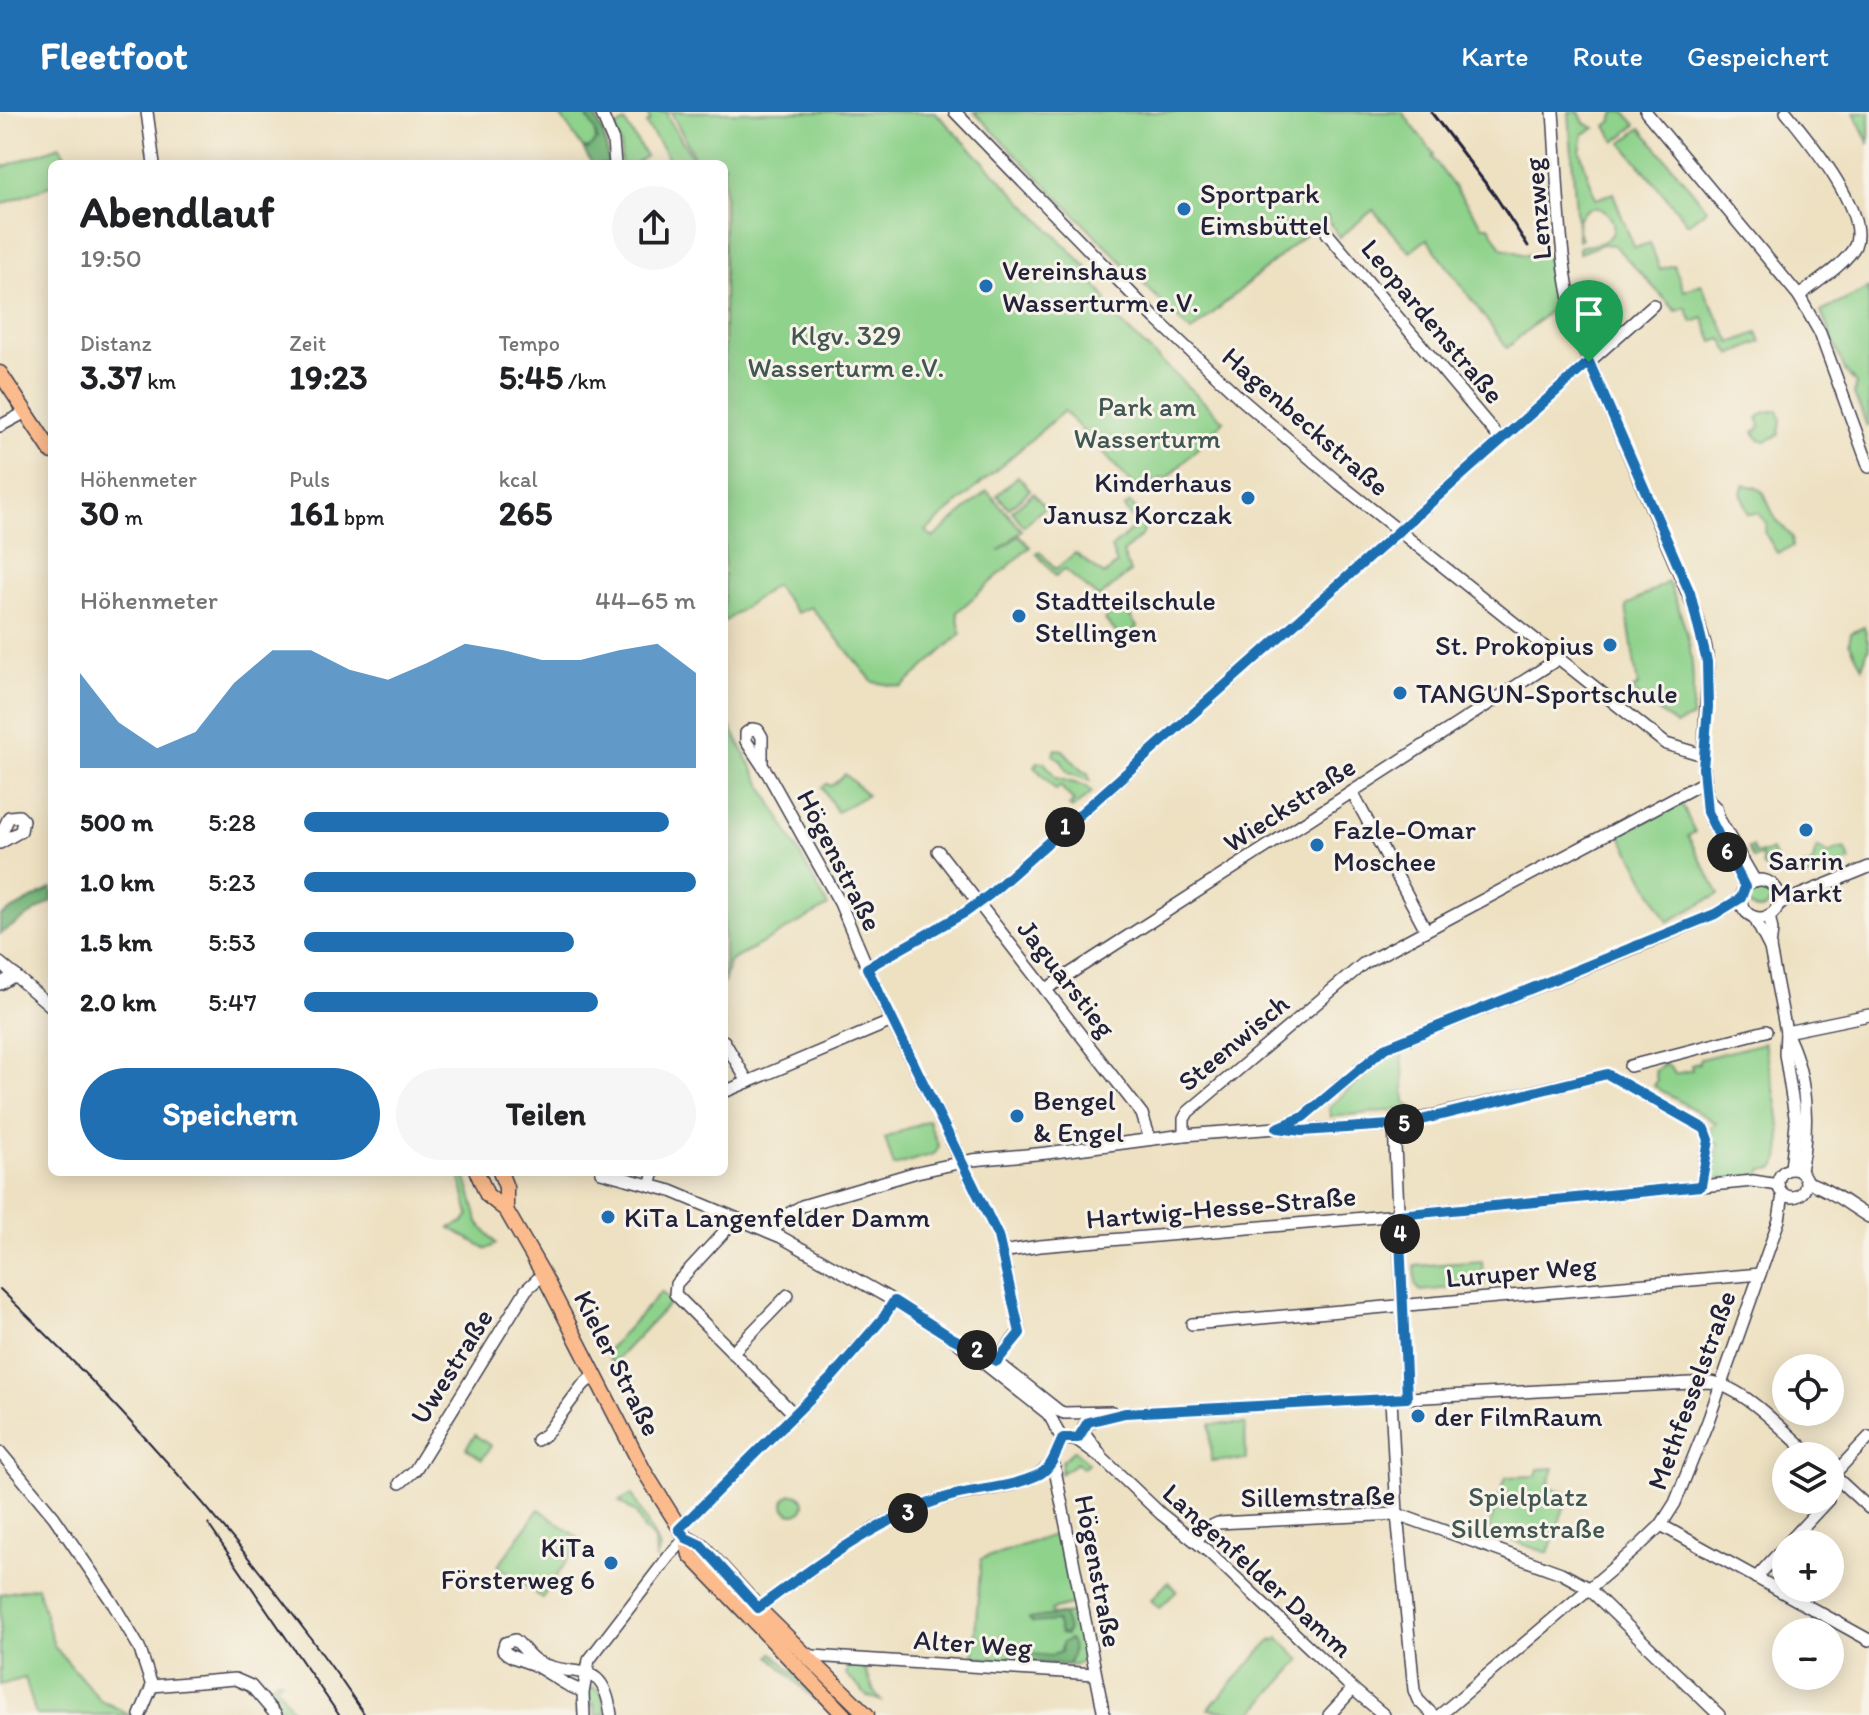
<!DOCTYPE html>
<html lang="de">
<head>
<meta charset="utf-8">
<style>
  body { margin:0; font-family:Itim,sans-serif; background:#f6f6f6; color:#202124; height:100vh; display:flex; flex-direction:column; font-size:30px; white-space:nowrap }
  * { box-sizing:border-box; margin:0 }
  p { font-size:26px; color:#757577 }
  .icon { flex:none; width:44px; height:44px; fill:none; stroke:currentColor; stroke-width:2; stroke-linecap:round; stroke-linejoin:round }
  .map { position:relative; flex:1; overflow:hidden }
  .details { position:absolute; left:48px; top:48px; width:680px; height:1016px; display:flex; flex-direction:column; background:#fff; border-radius:12px; box-shadow:0 4px 20px #0003 }
  .details>* { flex:none }
  .controls { position:absolute; left:1772px; top:1242px; display:grid; gap:16px }
  .controls a { display:grid; place-items:center; width:72px; height:72px; border-radius:50%; background:#fff; box-shadow:0 4px 20px #0003; font-size:40px }
  .pin { position:absolute; display:grid; place-items:center; width:68px; height:68px; color:#fff; margin:-82px -34px; border-radius:50% 50% 50% 0; rotate:-45deg; box-shadow:0 0 8px #0007 }
  .pin .icon { rotate:45deg }
  .km { position:absolute; width:40px; height:40px; margin:-20px; border-radius:50%; background:#222; color:#fff; font-size:22px; line-height:40px; text-align:center }
  .round { display:grid; place-items:center; flex:none; width:84px; height:84px; border-radius:42px; background:#f6f6f6 }
  .headline { display:flex; align-items:center; justify-content:space-between; height:136px; padding:0 32px }
  h1 { font-size:44px; font-weight:700; line-height:60px }
  .figures { display:grid; grid-template-columns:repeat(3,1fr); gap:12px; height:136px; padding:8px 32px }
  .figures div { display:grid; align-content:center }
  .figures b { font-size:34px; font-weight:700 }
  .figures small { font-size:22px; font-weight:400 }
  .figures p { font-size:22px }
  .chart { height:224px; padding:16px 32px }
  .chart p { display:flex; justify-content:space-between }
  .chart svg { width:100%; height:144px; margin-top:8px; fill:#1f6fb2; opacity:.7 }
  .button { display:flex; gap:16px; margin-top:auto; padding:16px 32px }
  .button a { flex:1; height:92px; border-radius:48px; background:#1f6fb2; color:#fff; font-size:32px; font-weight:700; line-height:92px; text-align:center }
  .button a+a { background:#f6f6f6; color:#202124 }
  ul { padding:0 32px; list-style:none; font-size:26px }
  li { display:grid; grid-template-columns:128px 96px 1fr; align-items:center; height:60px }
  li i { height:20px; border-radius:10px; background:#1f6fb2 }
  header { display:flex; align-items:center; gap:48px; box-sizing:border-box; height:112px; padding:0 40px; background:#1f6fb2; color:#fff }
  header strong { font-size:38px }
  nav { display:flex; gap:44px; margin-inline-start:auto; font-size:28px }
  .map>svg:first-child { display:block }
  .green { fill:#8ed28b; stroke:#587a63; stroke-width:2 }
  .forest { fill:#72b477; stroke:#4a6b59; stroke-width:2 }
  .lines { fill:none; stroke-linecap:round; stroke-linejoin:round }
  .minor-casing { stroke:#413f4f; stroke-width:14 }
  .major-casing { stroke:#413f4f; stroke-width:17 }
  .minor { stroke:#fff; stroke-width:11 }
  .major { stroke:#fbbb8c; stroke-width:14 }
  .tram { stroke:#22223b; stroke-width:2 }
  .rail { stroke:#22223b; stroke-width:3 }
  .route-casing { stroke:#fff; stroke-width:16 }
  .route { stroke:#1f6fb2; stroke-width:10 }
  .poi-dot { fill:#1f6fb2; stroke:#f7f3e8; stroke-width:3 }
  .labels { text-anchor:middle; dominant-baseline:central; stroke-width:6; stroke-linejoin:round; paint-order:stroke }
  .poi-label { font-size:28px; fill:#22223b; stroke:#f7f3e8; text-anchor:start }
  .street-label { font-size:28px; fill:#22223b; stroke:#f7f3e8 }
  .park-label { font-size:28px; fill:#425753; stroke:#f7f3e8 }
</style>
</head>
<body>
<header>
<strong>Fleetfoot</strong>
<nav><a>Karte</a><a>Route</a><a>Gespeichert</a></nav>
</header>
<div class="map">
<svg width="1869" height="1603" viewBox="0 0 1869 1603">
  <rect width="100%" height="100%" fill="#f7f3e8"/>
  <filter id="ink" filterUnits="userSpaceOnUse"><feTurbulence type="fractalNoise" baseFrequency=".0125" numOctaves="2"/><feDisplacementMap in="SourceGraphic" scale="16" xChannelSelector="R" yChannelSelector="G"/><feConvolveMatrix kernelMatrix="1 2 1 2 8 2 1 2 1" color-interpolation-filters="sRGB"/></filter>
  <filter id="wash" filterUnits="userSpaceOnUse"><feTurbulence type="fractalNoise" baseFrequency=".006" numOctaves="4" result="noise"/><feDisplacementMap in="SourceGraphic" scale="32" xChannelSelector="R" yChannelSelector="G"/><feGaussianBlur stdDeviation="1.8" result="paint"/><feColorMatrix in="noise" values="0 0 0 0 0 0 0 0 0 0 0 0 0 0 0 0 0 1.4 0 .05"/><feComposite in="paint" operator="in"/></filter>
  <g filter="url(#wash)">
    <rect width="100%" height="100%" fill="#eee1c2"/>
    <g class="green">
      <polygon points="558,0 584,0 595,18 596,32 588,37 583,36"/>
      <polygon points="647,0 668,0 667,4 696,52 666,52 664,48 668,45 646,12 650,9"/>
      <polygon points="671,0 935,0 1098,167 1095,172 1107,188 1105,196 1224,309 1169,365 1134,374 1064,299 926,419 933,426 987,379 1022,418 999,439 1019,423 1030,435 957,500 961,522 902,575 873,570 811,495 797,501 775,473 724,510 724,52 698,52"/>
      <polygon points="974,0 1402,0 1434,42 1432,45 1483,114 1489,114 1502,136 1525,143 1548,141 1556,193 1507,236 1427,127 1410,140 1373,98 1339,126 1327,104 1191,220"/>
      <path d="M 1569,0 L 1579,0 L 1584,11 L 1595,16 L 1583,22 L 1580,39 L 1596,87 L 1613,81 L 1634,136 L 1650,131 L 1660,157 L 1674,153 L 1684,179 L 1701,172 L 1731,231 L 1757,221 L 1761,230 L 1731,243 L 1722,227 L 1713,230 L 1703,206 L 1692,210 L 1686,196 L 1676,199 L 1614,133 L 1603,132 L 1579,141 L 1579,135 C 1587,133 1597,133 1604,129 C 1629,117 1599,80 1581,103 C 1575,110 1577,119 1582,127 L 1578,129 Z"/>
      <polygon points="1615,0 1625,0 1636,13 1615,30 1606,14 1612,9"/>
      <polygon points="1854,0 1869,0 1869,32"/>
      <polygon points="625,10 646,44 634,52 621,52 621,34 615,16"/>
      <polygon points="1641,16 1707,97 1688,112 1622,31"/>
      <polygon points="60,34 70,52 52,52 52,73 0,93 0,56"/>
      <polygon points="1869,176 1869,313 1867,314 1854,282 1856,271 1845,259 1821,200"/>
      <polygon points="1778,298 1781,308 1779,323 1766,329 1758,327 1754,320 1760,315 1758,306 1763,301"/>
      <polygon points="1018,364 1030,378 1009,396 997,383"/>
      <polygon points="1744,373 1755,375 1763,380 1775,406 1792,425 1793,435 1777,441 1765,421 1767,412 1758,401 1748,402 1741,380"/>
      <polygon points="1033,381 1045,395 1024,414 1012,399"/>
      <polygon points="1130,391 1145,407 1143,422 1123,441 1130,460 1099,486 1064,457 1056,464 1036,441 1039,439 1056,457 1075,441 1104,463 1117,452 1111,436 1135,415 1135,409 1124,396"/>
      <path d="M 1668,470 C 1690,521 1696,549 1692,605 L 1676,613 L 1632,578 L 1638,574 L 1626,494 Z"/>
      <polygon points="1119,499 1130,504 1137,515 1123,528 1105,508 1111,501"/>
      <polygon points="1864,515 1869,534 1862,555 1849,530 1851,521"/>
      <polygon points="724,604 828,794 729,850 724,872"/>
      <polygon points="1056,637 1063,638 1082,659 1088,661 1090,669 1068,661 1061,648 1053,643"/>
      <polygon points="1037,650 1044,650 1056,666 1086,674 1092,680 1072,697 1069,694 1074,689 1060,674 1056,678 1035,655"/>
      <polygon points="845,662 867,683 837,700 822,675 827,672 831,674"/>
      <polygon points="1681,691 1695,720 1688,724 1719,782 1668,810 1620,722"/>
      <polygon points="1753,735 1754,741 1765,741 1771,738 1785,765 1763,755 1761,743 1753,747 1748,736"/>
      <polygon points="1818,736 1829,742 1838,737 1846,738 1850,749 1808,765 1800,764 1798,759 1800,754 1812,752 1816,738"/>
      <circle cx="1759" cy="787" r="11"/>
      <path d="M 1764,931 C 1769,958 1792,1036 1774,1056 L 1762,1058 L 1760,1064 L 1717,1067 L 1712,1064 L 1718,1033 L 1712,1028 L 1710,1016 L 1716,1011 L 1654,974 L 1657,969 L 1655,959 L 1665,952 L 1672,956 L 1675,962 L 1692,958 L 1691,953 L 1699,951 L 1700,947 Z"/>
      <polygon points="1402,939 1405,990 1413,996 1331,1005 1329,995 1382,948"/>
      <polygon points="928,1008 939,1035 934,1042 894,1054 885,1026"/>
      <path d="M 459,1060 L 464,1060 C 467,1069 477,1102 478,1110 L 496,1132 L 487,1137 L 450,1116 L 464,1110 L 469,1104 Z"/>
      <polygon points="1482,1149 1484,1173 1421,1179 1416,1174 1415,1154"/>
      <polygon points="661,1180 671,1190 612,1252 606,1240"/>
      <polygon points="1210,1312 1245,1312 1246,1348 1211,1349"/>
      <polygon points="475,1323 491,1334 482,1347 466,1336"/>
      <polygon points="1074,1338 1088,1351 1083,1356 1077,1351 1061,1361 1062,1349"/>
      <polygon points="1554,1356 1548,1374 1569,1382 1548,1441 1487,1420 1506,1365 1536,1364 1538,1357"/>
      <polygon points="632,1382 660,1436 656,1448 655,1428 644,1418 636,1401 619,1389"/>
      <circle cx="794" cy="1392" r="10"/>
      <polygon points="539,1397 581,1428 542,1486 498,1454"/>
      <polygon points="1059,1421 1074,1492 1051,1498 1052,1503 1072,1501 1077,1506 1085,1548 1073,1553 973,1545 981,1447"/>
      <polygon points="1168,1470 1177,1479 1159,1496 1151,1488"/>
      <polygon points="37,1475 54,1534 100,1588 131,1603 36,1603 25,1566 0,1573 0,1482"/>
      <polygon points="1278,1525 1301,1548 1251,1603 1208,1597 1272,1527 1274,1529"/>
      <polygon points="773,1541 821,1588 818,1591 770,1544"/>
      <polygon points="849,1553 864,1555 875,1581 881,1589 867,1584 846,1562"/>
      <polygon points="278,1567 282,1569 276,1573 295,1603 285,1603 264,1578"/>
      <polygon points="593,1575 601,1580 606,1603 596,1603 594,1591 588,1597 589,1578"/>
    </g>
    <g class="forest">
      <path d="M 584,0 L 593,0 C 602,17 608,32 608,52 L 592,52 L 583,36 L 588,37 L 597,28 L 595,18 Z"/>
      <polygon points="52,776 52,789 0,822 0,804"/>
      <polygon points="1063,1502 1068,1517 1066,1523 1060,1522 1056,1509 1032,1511 1028,1507"/>
      <path d="M 1069,1527 C 1075,1533 1073,1547 1067,1553 L 1010,1548 L 1011,1542 L 1017,1540 L 1050,1544 L 1061,1540 L 1062,1531 Z"/>
    </g>
  </g>
  <g filter="url(#ink)">
    <g class="lines">
      <g class="minor-casing">
        <g id="minor">
          <polyline points="147,0 154,52"/>
          <polyline points="601,0 613,29 615,52"/>
          <polyline points="955,0 1155,206 1240,286 1340,372 1666,632 1703,643"/>
          <path d="M 1553,0 C 1559,78 1557,163 1584,238 L 1694,496 L 1706,536 L 1708,557 L 1703,656 L 1707,700 L 1745,775"/>
          <polyline points="1646,0 1799,184 1820,221 1869,355"/>
          <path d="M 1786,0 C 1807,26 1869,99 1855,134 C 1846,152 1815,171 1799,184"/>
          <polyline points="1327,121 1501,328"/>
          <polyline points="0,314 26,300"/>
          <polyline points="762,653 762,625 758,618 752,617 746,621 746,629 768,662 840,791 876,876 998,1124 1020,1219 991,1256"/>
          <polyline points="1352,680 1426,818"/>
          <polyline points="1706,686 1716,696 1719,707 1755,769"/>
          <polyline points="0,725 9,705 19,704 23,708 21,719 0,731"/>
          <polyline points="938,739 1142,1002 1150,1027"/>
          <circle cx="1760" cy="787" r="19"/>
          <polyline points="1778,792 1869,755"/>
          <polyline points="1769,803 1772,818 1770,836"/>
          <polyline points="1754,805 1770,836 1786,920 1785,942 1796,1011 1791,1056"/>
          <polyline points="0,851 52,895"/>
          <polyline points="867,856 966,800 989,783 1653,193"/>
          <polyline points="0,872 15,863"/>
          <polyline points="1046,877 1558,547"/>
          <polyline points="1786,920 1869,903"/>
          <path d="M 1786,921 C 1807,961 1810,1014 1800,1058"/>
          <polyline points="724,929 748,970"/>
          <polyline points="1630,954 1766,919"/>
          <polyline points="724,980 892,909"/>
          <polyline points="1394,1013 1407,1286"/>
          <polyline points="1278,1016 1303,1005 1385,936 1654,828 1715,802 1741,786"/>
          <polyline points="1184,1023 1184,1007 1188,1000 1363,852 1704,670"/>
          <circle cx="1792" cy="1071" r="14"/>
          <path d="M 601,1060 L 671,1079 L 781,1125 L 894,1189 L 952,1226 L 1047,1301 C 1058,1312 1055,1331 1076,1327 L 1102,1346 L 1161,1402 L 1210,1441 L 1353,1577 L 1384,1603"/>
          <path d="M 1807,1070 C 1829,1077 1849,1093 1869,1105"/>
          <polyline points="650,1073 654,1060"/>
          <polyline points="736,1107 676,1172 675,1182 795,1303"/>
          <polyline points="772,1121 786,1103 802,1094 917,1060 972,1048 1047,1041 1184,1023 1277,1016 1302,1019 1394,1013 1607,962 1705,1017 1709,1028 1701,1074"/>
          <polyline points="1002,1140 1040,1134 1399,1103 1753,1069 1778,1073"/>
          <polyline points="1192,1212 1760,1162"/>
          <polyline points="732,1241 788,1183"/>
          <polyline points="992,1246 1059,1299 1064,1301 1112,1300"/>
          <polyline points="1391,1287 1397,1402 1414,1578 1418,1588 1433,1603"/>
          <path d="M 1084,1314 L 1096,1308 L 1125,1301 L 1710,1270 C 1746,1276 1784,1320 1812,1344"/>
          <polyline points="1083,1319 1100,1342"/>
          <polyline points="1063,1326 1053,1348 1104,1603"/>
          <polyline points="537,1328 546,1322 583,1273 594,1263"/>
          <polyline points="0,1340 54,1405 112,1490 139,1535 152,1574 140,1603"/>
          <polyline points="1830,1360 1869,1396"/>
          <polyline points="1833,1363 1869,1325"/>
          <polyline points="400,1371 415,1358 526,1178 543,1162"/>
          <polyline points="1661,1413 1869,1528"/>
          <polyline points="679,1417 833,1264 884,1205 894,1189"/>
          <polyline points="1196,1429 1207,1416 1218,1411 1397,1402 1561,1461 1587,1475 1719,1603"/>
          <polyline points="1787,1432 1828,1388"/>
          <polyline points="1756,1466 1786,1433"/>
          <path d="M 758,1496 C 815,1454 876,1407 945,1386 C 974,1377 1037,1377 1053,1348"/>
          <polyline points="804,1541 813,1544 1095,1562"/>
          <polyline points="152,1574 235,1567 251,1574 276,1603"/>
          <path d="M 583,1579 C 563,1574 550,1560 532,1552 C 521,1547 511,1547 503,1538 L 505,1531 L 515,1528 C 523,1534 528,1545 538,1550 C 575,1569 603,1543 611,1603"/>
          <polyline points="584,1603 583,1581 589,1548 669,1444 686,1426"/>
          <polyline points="1329,1603 1353,1577"/>
          <polyline points="1440,1603 1638,1435 1661,1413 1675,1391 1708,1309 1779,1108 1783,1082"/>
        </g>
      </g>
      <g class="major-casing">
        <g id="major">
          <polyline points="0,261 52,340"/>
          <polyline points="477,1060 487,1083 506,1098 543,1162 644,1359 686,1426 690,1443 844,1603"/>
          <polyline points="500,1060 506,1075 506,1098"/>
          <polyline points="686,1426 701,1433 758,1496 867,1603"/>
        </g>
      </g>
      <use href="#minor" class="minor"/>
      <use href="#major" class="major"/>
      <g class="tram">
        <path d="M 0,1177 C 135,1307 260,1447 365,1603"/>
        <polyline points="208,1412 339,1603"/>
      </g>
      <polyline class="rail" points="1431,0 1496,85 1528,134"/>
    </g>
  </g>
  <g class="lines" filter="url(#ink)">
    <g class="route-casing">
      <path id="route" d="M 1589,250 L 1690,481 L 1707,550 L 1708,595 L 1703,656 L 1707,700 L 1745,775 L 1741,786 L 1715,802 L 1385,936 L 1303,1005 L 1277,1016 L 1302,1019 L 1405,1012 L 1607,962 L 1705,1017 L 1709,1028 L 1701,1074 L 1399,1103 L 1407,1286 L 1125,1301 L 1088,1310 L 1078,1326 L 1063,1326 C 1056,1339 1053,1355 1040,1362 C 1010,1377 975,1376 944,1386 C 876,1408 815,1454 758,1496 L 701,1433 L 686,1426 L 679,1417 L 833,1264 L 884,1205 L 894,1189 L 952,1226 L 997,1249 L 1020,1221 L 998,1124 L 867,856 L 966,800 L 989,783 Z"/>
    </g>
    <use href="#route" class="route"/>
  </g>
  <g class="poi-dot">
    <circle cx="1184" cy="97" r="8"/>
    <circle cx="986" cy="174" r="8"/>
    <circle cx="1248" cy="386" r="8"/>
    <circle cx="1019" cy="504" r="8"/>
    <circle cx="1610" cy="533" r="8"/>
    <circle cx="1400" cy="581" r="8"/>
    <circle cx="1806" cy="718" r="8"/>
    <circle cx="1317" cy="733" r="8"/>
    <circle cx="1017" cy="1004" r="8"/>
    <circle cx="608" cy="1105" r="8"/>
    <circle cx="1418" cy="1304" r="8"/>
    <circle cx="611" cy="1451" r="8"/>
  </g>
  <g class="labels">
    <g class="poi-label">
      <text x="1200" y="81">Sportpark<tspan x="1200" dy="32">Eimsbüttel</tspan></text>
      <text x="1002" y="158">Vereinshaus<tspan x="1002" dy="32">Wasserturm e.V.</tspan></text>
      <text x="1232" y="370" text-anchor="end">Kinderhaus<tspan x="1232" dy="32">Janusz Korczak</tspan></text>
      <text x="1035" y="488">Stadtteilschule<tspan x="1035" dy="32">Stellingen</tspan></text>
      <text x="1594" y="533" text-anchor="end">St. Prokopius</text>
      <text x="1416" y="581">TANGUN-Sportschule</text>
      <text x="1333" y="717">Fazle-Omar<tspan x="1333" dy="32">Moschee</tspan></text>
      <text x="1806" y="748" text-anchor="middle">Sarrin<tspan x="1806" dy="32">Markt</tspan></text>
      <text x="1033" y="988">Bengel<tspan x="1033" dy="32">&amp; Engel</tspan></text>
      <text x="624" y="1105">KiTa Langenfelder Damm</text>
      <text x="1434" y="1304">der FilmRaum</text>
      <text x="595" y="1435" text-anchor="end">KiTa<tspan x="595" dy="32">Försterweg 6</tspan></text>
    </g>
    <g class="street-label">
      <text transform="translate(1537 97) rotate(-95)">Lenzweg</text>
      <text transform="translate(1433 209) rotate(50)">Leopardenstraße</text>
      <text transform="translate(1306 309) rotate(41)">Hagenbeckstraße</text>
      <text transform="translate(1289 692) rotate(-33)">Wieckstraße</text>
      <text transform="translate(840 748) rotate(63)">Högenstraße</text>
      <text transform="translate(1067 866) rotate(52)">Jaguarstieg</text>
      <text transform="translate(1233 930) rotate(-40)">Steenwisch</text>
      <text transform="translate(1221 1095) rotate(-5)">Hartwig-Hesse-Straße</text>
      <text transform="translate(1521 1159) rotate(-5)">Luruper Weg</text>
      <text transform="translate(618 1251) rotate(63)">Kieler Straße</text>
      <text transform="translate(451 1254) rotate(-58)">Uwestraße</text>
      <text transform="translate(1691 1278) rotate(-70)">Methfesselstraße</text>
      <text transform="translate(1318 1384) rotate(-1)">Sillemstraße</text>
      <text transform="translate(1258 1458) rotate(42)">Langenfelder Damm</text>
      <text transform="translate(1099 1459) rotate(79)">Högenstraße</text>
      <text transform="translate(973 1531) rotate(4)">Alter Weg</text>
    </g>
    <g class="park-label">
      <text x="846" y="223">Klgv. 329<tspan x="846" dy="32">Wasserturm e.V.</tspan></text>
      <text x="1147" y="294">Park am<tspan x="1147" dy="32">Wasserturm</tspan></text>
      <text x="1528" y="1384">Spielplatz<tspan x="1528" dy="32">Sillemstraße</tspan></text>
    </g>
  </g>
</svg>
<div class="controls">
<a><svg class="icon" aria-label="locate" viewBox="0 0 24 24"><circle cx="12" cy="12" r="6"/><path d="M12 2v4M12 18v4M2 12h4M18 12h4"/></svg></a>
<a><svg class="icon" aria-label="layers" viewBox="0 0 24 24"><path d="M12 4l9 5-9 5-9-5zM3 14l9 5 9-5"/></svg></a>
<a>+</a>
<a>−</a>
</div>
<div class="pin" style="left:1589px;top:250px;background:#1e9e55"><svg class="icon" aria-label="arrive" viewBox="0 0 24 24"><path d="M6 21V4h12l-3 4 3 4H6"/></svg></div>
<b class="km" style="left:1065px;top:715px">1</b>
<b class="km" style="left:977px;top:1238px">2</b>
<b class="km" style="left:908px;top:1401px">3</b>
<b class="km" style="left:1400px;top:1122px">4</b>
<b class="km" style="left:1404px;top:1012px">5</b>
<b class="km" style="left:1727px;top:740px">6</b>
<section class="details">
<div class="headline"><div><h1>Abendlauf</h1><p>19:50</p></div><a class="round"><svg class="icon" aria-label="share" viewBox="0 0 24 24"><path d="M12 15V3M7 8l5-5 5 5M5 13v7h14v-7"/></svg></a></div>
<div class="figures">
<div><p>Distanz</p><b>3.37<small> km</small></b></div>
<div><p>Zeit</p><b>19:23</b></div>
<div><p>Tempo</p><b>5:45<small> /km</small></b></div>
</div>
<div class="figures">
<div><p>Höhenmeter</p><b>30<small> m</small></b></div>
<div><p>Puls</p><b>161<small> bpm</small></b></div>
<div><p>kcal</p><b>265</b></div>
</div>
<div class="chart"><p><span>Höhenmeter</span>44–65 m</p>
<svg viewBox="0 0 160 44" preserveAspectRatio="none"><path d="M0 44V15L10 30L20 38L30 33L40 18L50 8L60 8L70 14L80 17L90 12L100 6L110 8L120 11L130 11L140 8L150 6L160 15V44z"/></svg>
</div>
<ul>
<li><b>500 m</b>5:28<i style="width:93%"></i></li>
<li><b>1.0 km</b>5:23<i style="width:100%"></i></li>
<li><b>1.5 km</b>5:53<i style="width:69%"></i></li>
<li><b>2.0 km</b>5:47<i style="width:75%"></i></li>
</ul>
<div class="button"><a>Speichern</a><a>Teilen</a></div>
</section>
</div>
</body>
</html>
